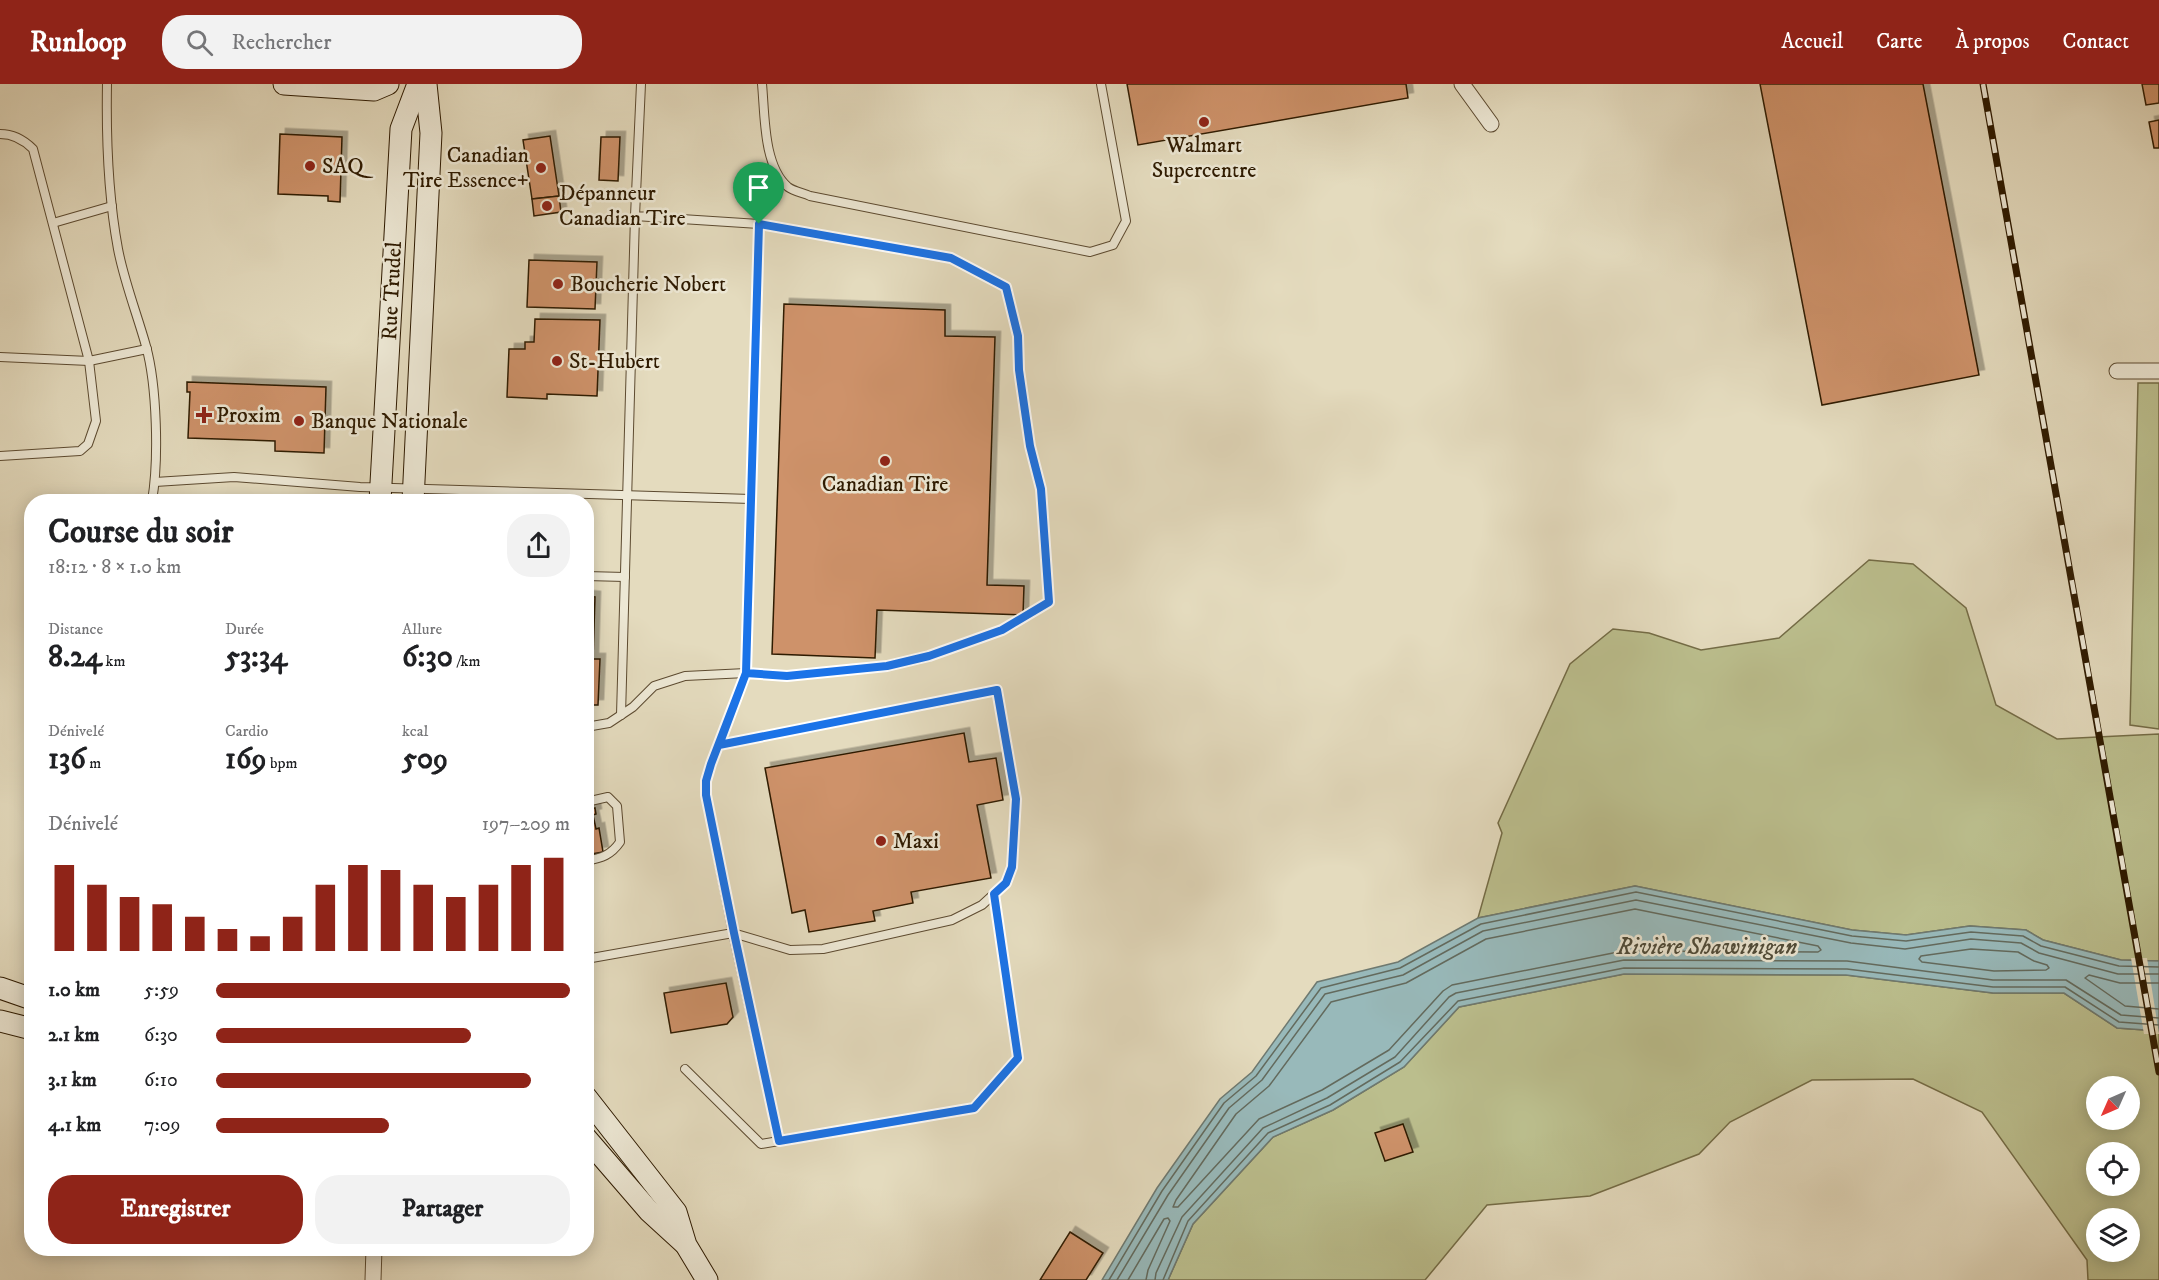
<!DOCTYPE html>
<html lang="fr">
<head>
<meta charset="utf-8">
<style>
  body { margin:0; font-family:"IM FELL DW Pica",serif; background:#f2f2f2; color:#202124; height:100vh; display:flex; flex-direction:column; font-size:22px; white-space:nowrap }
  * { box-sizing:border-box; margin:0 }
  p { font-size:20px; color:#757577 }
  .icon { flex:none; width:33px; height:33px; fill:none; stroke:currentColor; stroke-width:2; stroke-linecap:round; stroke-linejoin:round }
  .map { position:relative; flex:1; overflow:hidden }
  .sheet { position:absolute; left:24px; top:410px; width:570px; height:762px; display:flex; flex-direction:column; background:#fff; border-radius:24px; box-shadow:0 3px 15px #0003 }
  .sheet>* { flex:none }
  .needle { width:39px; rotate:225deg }
  .buttons { position:absolute; left:2086px; top:992px; display:grid; gap:12px }
  .buttons a { display:grid; place-items:center; width:54px; height:54px; border-radius:50%; background:#fff; box-shadow:0 3px 15px #0003; font-size:30px }
  .pin { position:absolute; display:grid; place-items:center; width:51px; height:51px; color:#fff; margin:-62px -26px; border-radius:50% 50% 50% 0; rotate:-45deg; box-shadow:0 0 6px #0007 }
  .pin .icon { rotate:45deg }
  .round { display:grid; place-items:center; flex:none; width:63px; height:63px; border-radius:24px; background:#f2f2f2 }
  .overview { display:flex; align-items:center; justify-content:space-between; height:102px; padding:0 24px }
  h1 { font-size:33px; font-weight:700; line-height:45px }
  .stats { display:grid; grid-template-columns:repeat(3,1fr); gap:9px; height:102px; padding:6px 24px }
  .stats div { display:grid; align-content:center }
  .stats b { font-size:30px; font-weight:700 }
  .stats small { font-size:16px; font-weight:400 }
  .stats p { font-size:16px }
  .chart { height:168px; padding:12px 24px }
  .chart p { display:flex; justify-content:space-between }
  .chart svg { width:100%; height:108px; margin-top:6px; stroke:#8f2418; stroke-width:6 }
  .button { display:flex; gap:12px; margin-top:auto; padding:12px 24px }
  .button a { flex:1; height:69px; border-radius:24px; background:#8f2418; color:#fff; font-size:24px; font-weight:700; line-height:69px; text-align:center }
  .button a+a { background:#f2f2f2; color:#202124 }
  ul { padding:0 24px; list-style:none; font-size:20px }
  li { display:grid; grid-template-columns:96px 72px 1fr; align-items:center; height:45px }
  li i { height:15px; border-radius:8px; background:#8f2418 }
  header { display:flex; align-items:center; gap:36px; box-sizing:border-box; height:84px; padding:0 30px; background:#8f2418; color:#fff }
  header strong { font-size:28px }
  nav { display:flex; gap:33px; margin-inline-start:auto; font-size:21px }
  .search { width:420px; height:54px; background:#f2f2f2; display:flex; align-items:center; gap:15px; box-sizing:border-box; padding:0 21px; border-radius:24px; color:#757577; font-size:22px }
  .map>svg:first-child { display:block }
  .green { fill:#bbbe8d; stroke:#746c46; stroke-width:1.5; fill-rule:evenodd }
  .water { fill:#98b9ba; stroke:#6e7970; stroke-width:1.5 }
  .pier { fill:#e4dbbe }
  .lines { fill:none; stroke-linecap:round; stroke-linejoin:round }
  .shore { stroke:#636a5d; stroke-width:1.5 }
  .building { fill:#ce926b; stroke:#2e1a00; stroke-width:1.5; filter:url(#shadow) }
  .lane-casing { stroke:#5c4a30; stroke-width:10 }
  .street-casing { stroke:#5c4a30; stroke-width:17 }
  .secondary-casing { stroke:#2e1a00; stroke-width:23 }
  .lane { stroke:#ede8d5; stroke-width:8 }
  .street { stroke:#ede8d5; stroke-width:15 }
  .secondary { stroke:#ede8d5; stroke-width:21 }
  .rail-casing { stroke:#2e1a00; stroke-width:7 }
  .rail { stroke:#ede8d5; stroke-width:4.5; stroke-dasharray:14; stroke-linecap:butt }
  .route-casing { stroke:#fff; stroke-width:12 }
  .route { stroke:#1a73e8; stroke-width:8 }
  .poi-dot { fill:#8f2418; stroke:#ede8d5; stroke-width:2 }
  .labels { text-anchor:middle; dominant-baseline:central; stroke-width:5; stroke-linejoin:round; paint-order:stroke }
  .poi-label { font-size:22px; fill:#2e1a00; stroke:#ede8d5; text-anchor:start }
  .street-label { font-size:22px; fill:#2e1a00; stroke:#ede8d5 }
  .water-label { font-size:24px; font-style:italic; fill:#4e4a38; stroke:#ede8d5 }
</style>
</head>
<body>
<header>
<strong>Runloop</strong>
<div class="search"><svg class="icon" aria-label="search" viewBox="0 0 24 24"><circle cx="10" cy="10" r="6"/><path d="M15 15l6 6"/></svg>Rechercher</div>
<nav><a>Accueil</a><a>Carte</a><a>À propos</a><a>Contact</a></nav>
</header>
<div class="map">
<svg width="2159" height="1196" viewBox="0 0 2159 1196">
  <defs>
    <filter id="shadow"><feDropShadow dx="5.5" dy="-5.5" stdDeviation="0" flood-color="#0004"/></filter>
  </defs>
  <rect width="100%" height="100%" fill="#e4dbbe"/>
  <filter id="stains"><feTurbulence type="fractalNoise" baseFrequency=".00333" numOctaves="4"/><feColorMatrix values="0 0 0 0 .2 0 0 0 0 .09 0 0 0 0 .02 0 0 0 .5 -.17"/></filter>
  <radialGradient id="worn" r=".72"><stop offset=".6" stop-color="#630" stop-opacity="0"/><stop offset="1" stop-color="#630" stop-opacity=".3"/></radialGradient>
  <g class="green">
    <polygon points="2138,299 2159,299 2159,645 2130,641"/>
    <polygon points="1869,476 1913,480 1966,524 1996,621 2057,655 2159,650 2159,877 2121,876 2043,856 2026,846 1970,842 1906,851 1852,846 1635,802 1478,834 1502,749 1498,739 1570,580 1613,545 1649,549 1701,566 1779,554"/>
    <path d="M 1624,890 L 1846,891 L 1993,909 L 2064,909 L 2117,944 L 2159,947 L 2159,1196 L 2088,1196 L 2087,1176 L 1982,1028 L 1913,995 L 1812,996 L 1730,1038 L 1699,1070 L 1590,1112 L 1487,1121 L 1425,1196 L 1168,1196 L 1193,1140 L 1273,1053 L 1333,1026 L 1404,983 L 1459,923 ZM 2097,1002 L 2130,1002 L 2130,1035 L 2097,1035 ZM 2097,1068 L 2130,1068 L 2130,1101 L 2097,1101 ZM 2097,1134 L 2130,1134 L 2130,1167 L 2097,1167 Z"/>
  </g>
  <polygon class="water" points="1635,802 1852,846 1906,851 1970,842 2026,846 2043,856 2121,876 2159,877 2159,947 2117,944 2064,909 1993,909 1846,891 1624,890 1459,923 1404,983 1333,1026 1273,1053 1193,1140 1168,1196 1102,1196 1157,1104 1220,1015 1252,988 1317,898 1398,878 1478,834"/>
  <polygon class="pier" points="2131,874 2147,874 2159,950 2144,950"/>
  <g class="lines">
    <g class="shore">
      <polygon points="1635,825 1818,862 1821,866 1818,868 1623,867 1452,901 1443,907 1389,966 1322,1006 1259,1035 1178,1123 1173,1123 1176,1116 1236,1030 1269,1002 1331,918 1406,899 1486,855"/>
      <polygon points="1971,865 2018,868 2034,877 2047,881 2049,884 2046,886 1994,887 1922,878 1919,875 1921,872"/>
      <polyline points="2159,899 2120,899 2089,891 2085,894 2125,922 2159,925"/>
      <polyline points="1109,1196 1162,1107 1224,1019 1256,992 1321,904 1400,884 1481,840 1636,808 1852,852 1906,857 1971,848 2023,852 2041,862 2119,882 2159,883"/>
      <polyline points="1117,1196 1168,1111 1229,1024 1262,996 1325,910 1403,891 1483,847 1636,816 1851,859 1905,865 1971,855 2021,859 2039,869 2118,890 2159,890"/>
      <polyline points="1128,1196 1164,1135 1168,1134 1170,1137 1148,1186 1146,1196"/>
      <polyline points="1155,1196 1156,1189 1182,1133 1263,1044 1327,1014 1395,973 1449,913 1456,909 1624,876 1847,877 1993,896 2066,896 2121,931 2159,934"/>
      <polyline points="1163,1196 1188,1137 1268,1049 1330,1021 1400,978 1458,917 1624,884 1847,885 1993,903 2065,903 2119,938 2159,941"/>
    </g>
  </g>
  <g class="building">
    <polygon points="1127,0 1406,0 1408,14 1138,61"/>
    <polygon points="1760,0 1923,0 1979,291 1822,321"/>
    <polygon points="2142,0 2159,0 2159,19 2146,21"/>
    <polygon points="2159,36 2159,64 2154,64 2149,38"/>
    <polygon points="280,50 342,53 340,118 328,117 328,112 278,110"/>
    <polygon points="550,52 559,112 532,115 523,56"/>
    <polygon points="601,53 620,53 618,97 599,96"/>
    <polygon points="559,112 561,128 534,132 532,115"/>
    <polygon points="529,176 597,178 595,225 527,223"/>
    <polygon points="784,220 945,226 945,252 995,253 987,501 1024,502 1023,531 877,526 875,574 772,570"/>
    <polygon points="535,235 600,236 597,312 547,310 547,315 507,313 509,265 525,265 525,258 534,258"/>
    <polygon points="187,298 326,303 324,369 275,367 275,357 188,354 190,308 187,308"/>
    <polygon points="586,512 595,513 593,575 600,575 598,621 586,621"/>
    <polygon points="964,649 969,678 996,674 1003,716 977,721 991,794 911,808 913,819 873,827 875,837 809,848 805,826 792,829 765,684"/>
    <polygon points="595,724 596,730 593,731 596,745 599,744 603,768 586,771 586,726"/>
    <polygon points="726,899 733,933 727,940 671,949 664,909"/>
    <polygon points="1403,1040 1413,1068 1385,1077 1375,1049"/>
    <polygon points="1070,1148 1103,1169 1086,1196 1040,1196"/>
  </g>
  <g class="lines">
    <g class="lane-casing">
      <g id="lane">
        <path d="M 107,0 C 106,55 108,111 118,165 C 124,197 137,230 146,262 C 157,302 159,376 152,417"/>
        <polyline points="641,0 635,132 759,140 746,589 711,680 706,697 706,711 733,849 779,1057"/>
        <path d="M 762,0 C 765,30 763,82 788,103 C 793,107 803,109 810,112 L 1090,168 L 1113,161 L 1126,137 L 1101,0"/>
        <path d="M 0,50 C 14,50 24,56 33,65 L 89,277 L 96,337 L 88,360 L 80,367 L 0,372"/>
        <polyline points="53,139 112,122"/>
        <polyline points="0,273 89,277 147,265"/>
        <polyline points="155,398 234,393 360,403 751,415"/>
        <polyline points="586,492 625,493"/>
        <polyline points="621,631 635,132"/>
        <polyline points="586,643 609,639 633,623 654,602 685,592 746,589 787,592 887,582 929,572 1002,546 1049,518 1041,405 1030,362 1019,286 1018,252 1006,203 951,174 759,140"/>
        <path d="M 586,718 L 608,713 L 617,722 L 620,758 C 611,771 602,774 586,777"/>
        <polyline points="586,875 733,849 790,866 823,865 952,836 982,821 1006,799 1012,783 1016,715 997,606 719,661"/>
        <polyline points="685,985 761,1060 974,1024 1018,973 994,810"/>
      </g>
    </g>
    <g class="street-casing">
      <g id="street">
        <polyline points="1462,0 1491,40"/>
        <polyline points="2117,287 2159,287"/>
        <polyline points="373,1196 374,1164"/>
      </g>
    </g>
    <g class="secondary-casing">
      <g id="secondary">
        <polyline points="284,0 374,6 388,0"/>
        <polyline points="380,417 401,45 418,0"/>
        <polyline points="413,417 431,49 426,0"/>
        <polyline points="0,904 32,915"/>
        <polyline points="0,937 32,945"/>
        <polyline points="586,1013 676,1128 686,1161 707,1196"/>
        <polyline points="586,1054 649,1127 684,1159"/>
      </g>
    </g>
    <use href="#lane" class="lane"/>
    <use href="#street" class="street"/>
    <use href="#secondary" class="secondary"/>
    <g class="rail-casing">
      <path id="rail" d="M 1983,0 C 2041,330 2102,659 2159,988"/>
    </g>
    <use href="#rail" class="rail"/>
  </g>
  <g class="lines">
    <g class="route-casing">
      <polyline id="route" points="759,140 746,589 711,680 706,697 706,711 734,849 779,1057 974,1024 1018,974 994,810 1006,799 1012,783 1016,715 997,606 719,661 746,589 787,592 887,582 929,572 1002,546 1049,518 1041,405 1030,362 1019,286 1018,252 1006,203 951,174 759,140"/>
    </g>
    <use href="#route" class="route"/>
  </g>
  <g class="poi-dot">
    <circle cx="1204" cy="38" r="6"/>
    <circle cx="310" cy="82" r="6"/>
    <circle cx="541" cy="84" r="6"/>
    <circle cx="547" cy="122" r="6"/>
    <circle cx="558" cy="200" r="6"/>
    <circle cx="557" cy="277" r="6"/>
    <path d="M201 322h6v6h6v6h-6v6h-6v-6h-6v-6h6z"/>
    <circle cx="299" cy="337" r="6"/>
    <circle cx="885" cy="377" r="6"/>
    <circle cx="881" cy="757" r="6"/>
  </g>
  <g class="labels">
    <g class="poi-label">
      <text x="1204" y="61" text-anchor="middle">Walmart<tspan x="1204" dy="25">Supercentre</tspan></text>
      <text x="529" y="71" text-anchor="end">Canadian<tspan x="529" dy="25">Tire Essence+</tspan></text>
      <text x="322" y="82">SAQ</text>
      <text x="559" y="109">Dépanneur<tspan x="559" dy="25">Canadian Tire</tspan></text>
      <text x="570" y="200">Boucherie Nobert</text>
      <text x="569" y="277">St-Hubert</text>
      <text x="216" y="331">Proxim</text>
      <text x="311" y="337">Banque Nationale</text>
      <text x="885" y="400" text-anchor="middle">Canadian Tire</text>
      <text x="893" y="757">Maxi</text>
    </g>
    <g class="street-label">
      <text transform="translate(392 207) rotate(-87)">Rue Trudel</text>
    </g>
    <g class="water-label">
      <text x="1707" y="863">Rivière Shawinigan</text>
    </g>
  </g>
  <rect width="100%" height="100%" filter="url(#stains)"/>
  <rect width="100%" height="100%" fill="url(#worn)"/>
</svg>
<div class="buttons">
<a><svg class="needle" viewBox="-14 -14 28 28"><path d="M0-13l5 13h-10z" fill="#e53935"/><path d="M0 13l5-13h-10z" fill="#757577"/></svg></a>
<a><svg class="icon" aria-label="locate" viewBox="0 0 24 24"><circle cx="12" cy="12" r="6"/><path d="M12 2v4M12 18v4M2 12h4M18 12h4"/></svg></a>
<a><svg class="icon" aria-label="layers" viewBox="0 0 24 24"><path d="M12 4l9 5-9 5-9-5zM3 14l9 5 9-5"/></svg></a>
</div>
<div class="pin" style="left:759px;top:140px;background:#1e9e55"><svg class="icon" aria-label="arrive" viewBox="0 0 24 24"><path d="M6 21V4h12l-3 4 3 4H6"/></svg></div>
<section class="sheet">
<div class="overview"><div><h1>Course du soir</h1><p>18:12 · 8 × 1.0 km</p></div><a class="round"><svg class="icon" aria-label="share" viewBox="0 0 24 24"><path d="M12 15V3M7 8l5-5 5 5M5 13v7h14v-7"/></svg></a></div>
<div class="stats">
<div><p>Distance</p><b>8.24<small> km</small></b></div>
<div><p>Durée</p><b>53:34</b></div>
<div><p>Allure</p><b>6:30<small> /km</small></b></div>
</div>
<div class="stats">
<div><p>Dénivelé</p><b>136<small> m</small></b></div>
<div><p>Cardio</p><b>169<small> bpm</small></b></div>
<div><p>kcal</p><b>509</b></div>
</div>
<div class="chart"><p><span>Dénivelé</span>197–209 m</p>
<svg viewBox="0 0 160 44" preserveAspectRatio="none"><path d="M5 44V9M15 44V17M25 44V22M35 44V25M45 44V30M55 44V35M65 44V38M75 44V30M85 44V17M95 44V9M105 44V11M115 44V17M125 44V22M135 44V17M145 44V9M155 44V6"/></svg>
</div>
<ul>
<li><b>1.0 km</b>5:59<i style="width:100%"></i></li>
<li><b>2.1 km</b>6:30<i style="width:72%"></i></li>
<li><b>3.1 km</b>6:10<i style="width:89%"></i></li>
<li><b>4.1 km</b>7:09<i style="width:49%"></i></li>
</ul>
<div class="button"><a>Enregistrer</a><a>Partager</a></div>
</section>
</div>
</body>
</html>
